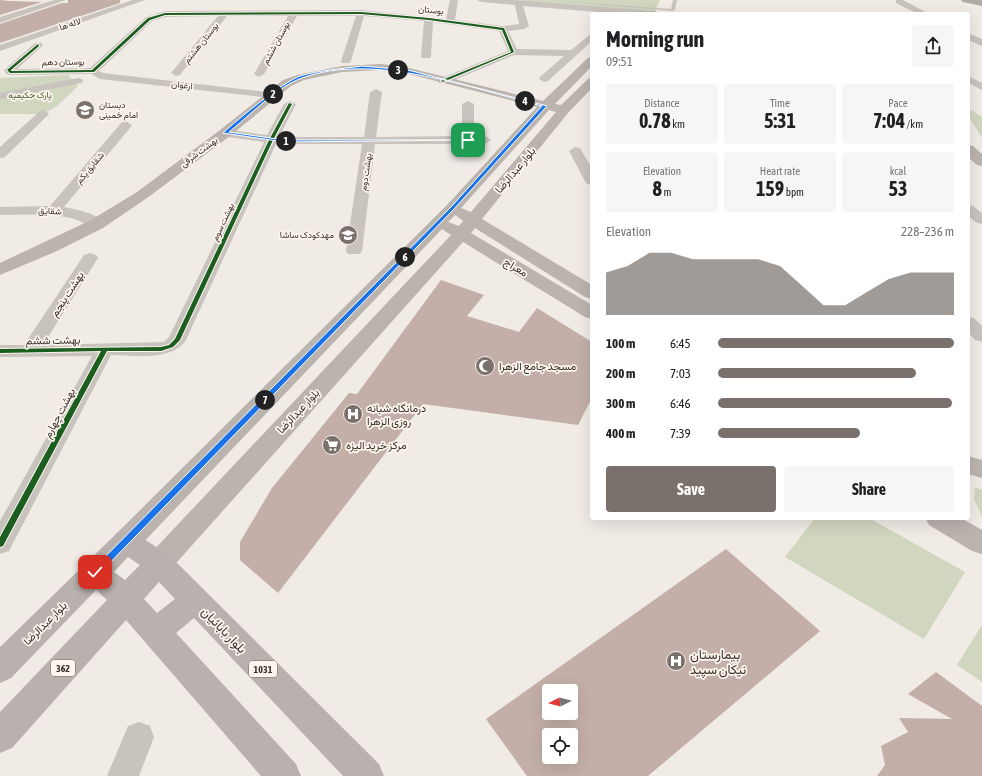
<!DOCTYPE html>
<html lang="en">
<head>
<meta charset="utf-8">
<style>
  body { margin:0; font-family:"Asap Condensed",Vazirmatn,sans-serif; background:#f6f6f6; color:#202124; height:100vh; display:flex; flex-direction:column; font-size:15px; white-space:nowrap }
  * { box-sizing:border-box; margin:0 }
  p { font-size:13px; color:#757577 }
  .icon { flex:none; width:22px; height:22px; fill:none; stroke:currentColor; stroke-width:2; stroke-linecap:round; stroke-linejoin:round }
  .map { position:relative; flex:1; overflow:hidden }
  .side { position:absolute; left:590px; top:12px; width:380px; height:508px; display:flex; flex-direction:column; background:#fff; border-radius:4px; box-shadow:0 4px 16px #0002 }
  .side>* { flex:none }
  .needle { width:26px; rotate:264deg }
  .fabs { position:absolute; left:542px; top:684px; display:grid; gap:8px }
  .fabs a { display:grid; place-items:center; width:36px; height:36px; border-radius:4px; background:#fff; box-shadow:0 4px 16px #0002; font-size:20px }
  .pin { position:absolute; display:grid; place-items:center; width:34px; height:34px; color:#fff; margin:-17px; border-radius:8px; box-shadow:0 2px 6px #0006 }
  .km { position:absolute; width:20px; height:20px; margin:-10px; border-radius:50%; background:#222; color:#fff; font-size:11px; line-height:20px; text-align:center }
  .round { display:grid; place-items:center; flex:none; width:42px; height:42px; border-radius:4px; background:#f6f6f6 }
  .headline { display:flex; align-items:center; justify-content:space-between; height:68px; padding:0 16px }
  h1 { font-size:22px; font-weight:700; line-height:30px }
  .metrics { display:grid; grid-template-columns:repeat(3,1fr); gap:6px; height:68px; padding:4px 16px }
  .metrics div { display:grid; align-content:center; border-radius:4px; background:#f6f6f6; text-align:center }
  .metrics b { font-size:20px; font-weight:700 }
  .metrics small { font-size:11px; font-weight:400 }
  .metrics p { font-size:11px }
  .chart { height:112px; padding:8px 16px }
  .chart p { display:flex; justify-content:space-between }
  .chart svg { width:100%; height:72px; margin-top:4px; fill:#7a716c; opacity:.7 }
  .action { display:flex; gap:8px; margin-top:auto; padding:8px 16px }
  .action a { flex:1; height:46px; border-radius:4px; background:#7a716c; color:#fff; font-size:16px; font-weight:700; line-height:46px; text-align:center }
  .action a+a { background:#f6f6f6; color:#202124 }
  ul { padding:0 16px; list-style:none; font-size:13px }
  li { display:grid; grid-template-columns:64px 48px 1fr; align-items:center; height:30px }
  li i { height:10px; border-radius:5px; background:#7a716c }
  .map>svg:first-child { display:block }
  .green { fill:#d1d6bf }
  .building { fill:#c3afa7; fill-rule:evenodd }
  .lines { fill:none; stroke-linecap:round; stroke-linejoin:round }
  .lane { fill:#c9c3be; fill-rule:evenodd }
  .street { fill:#c9c3be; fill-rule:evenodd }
  .secondary { fill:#bab3ae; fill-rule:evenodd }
  .primary { fill:#b8b1ad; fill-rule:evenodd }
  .highway { fill:#afaaa4; fill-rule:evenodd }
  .cycleway-casing { stroke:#fbf5ee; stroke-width:2 }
  .cycleway { fill:#1b5e20; fill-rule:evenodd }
  .route { fill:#1a73e8; stroke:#fff }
  .labels { text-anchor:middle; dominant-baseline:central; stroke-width:3.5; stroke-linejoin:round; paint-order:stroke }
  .far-street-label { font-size:9px; fill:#3b302b; stroke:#fbf5ee }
  .far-park-label { font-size:9px; fill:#4a5a2e; stroke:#fbf5ee }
  .far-poi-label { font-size:9px; fill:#3b302b; stroke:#fbf5ee; text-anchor:start }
  .shield { fill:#fbf5ee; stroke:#756b66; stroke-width:1 }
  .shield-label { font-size:10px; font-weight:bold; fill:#3b302b }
  .street-label { font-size:11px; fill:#3b302b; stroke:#fbf5ee }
  .poi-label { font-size:11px; fill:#3b302b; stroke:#fbf5ee; text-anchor:start }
  .near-street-label { font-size:13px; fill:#3b302b; stroke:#fbf5ee }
  .near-poi-label { font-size:13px; fill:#3b302b; stroke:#fbf5ee; text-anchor:start }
</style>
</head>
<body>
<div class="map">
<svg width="982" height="776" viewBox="0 0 982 776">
  <rect width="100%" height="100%" fill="#f0ebe5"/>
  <g class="green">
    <polygon points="504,0 660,0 654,13"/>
    <polygon points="68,75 78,86 57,106 43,114 0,114 0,78"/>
    <polygon points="971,110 982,117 982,138 968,115 968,111"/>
    <polygon points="975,487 982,490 982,517 974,499"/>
    <polygon points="815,518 869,518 965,572 924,639 785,557"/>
    <polygon points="982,625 982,682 957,665"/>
  </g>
  <g class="building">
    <polygon points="0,0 8,1 42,2 0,15"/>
    <polygon points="68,0 120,0 120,3 0,43 0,24 62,3 68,3"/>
    <polygon points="441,280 484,295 467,316 519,332 537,308 592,342 592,398 578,425 423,404 278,593 240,560 240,542 272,488 349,393 357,394"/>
    <path d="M 726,549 L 820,631 L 648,776 L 527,776 L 486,719 ZM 549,691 L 571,691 L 571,713 L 549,713 ZM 549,735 L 571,735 L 571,757 L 549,757 Z"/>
    <polygon points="936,672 982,706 982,776 877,776 885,765 881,746 908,732 899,718 952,719 908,694"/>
  </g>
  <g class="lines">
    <polygon class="lane" points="546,0 671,9 673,0 677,0 675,10 673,11"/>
    <g class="street">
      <polygon points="54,0 66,0 0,23 0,17"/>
      <polygon points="133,0 145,0 0,51 0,45"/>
      <polygon points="450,0 458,0 455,20 503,26 519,24 515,5 481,2 477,0 512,0 644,10 648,13 624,14 523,6 529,26 524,29 508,31 517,49 571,50 592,33 592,41 548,81 544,82 539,79 540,77 564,56 514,55 447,83 439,83 438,81 439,79 508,51 499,31 433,22 431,56 430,58 422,58 421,56 424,21 364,16 351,61 350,63 342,63 341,61 356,16 297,16 264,74 259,77 254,74 288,16 227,16 180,75 176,76 171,73 218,16 166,17 152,21 99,71 103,73 276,93 278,95 272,98 100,79 91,74 10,75 6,74 4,70 35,43 41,43 43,45 41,47 17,69 90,68 146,17 165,11 361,10 446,19"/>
      <polygon points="896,0 903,0 929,14 918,14 896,3"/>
      <polygon points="968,33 982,39 982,46 968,40"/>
      <polygon points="968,76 982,83 982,90 968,83"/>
      <polygon points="78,78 82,79 83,81 82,83 0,99 0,93"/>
      <path d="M 376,89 L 382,92 L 376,137 L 462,136 L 462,104 L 468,101 L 474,104 L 474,136 L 485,136 L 491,140 L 485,144 L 375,144 L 362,251 L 360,254 L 348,254 L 346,251 L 362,144 L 276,144 L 186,340 C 171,362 135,355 111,355 L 9,551 L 0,554 L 0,521 L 92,356 L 0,357 L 0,345 L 24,345 L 84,255 L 90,253 L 96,255 L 98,258 L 43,345 L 164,342 L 169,337 L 264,142 L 221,136 L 219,133 L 221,130 L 225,129 L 267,135 L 284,104 L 290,101 L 296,104 L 279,137 L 364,137 L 370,92 Z"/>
      <polygon points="43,110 47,112 49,114 47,116 5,157 0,158 0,147 39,112"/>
      <path d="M 126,121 L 132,125 L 130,128 L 64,207 C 77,210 96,212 105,224 L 102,227 C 90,230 82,220 71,218 C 47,213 24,215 0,215 L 0,207 L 50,206 L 122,122 Z"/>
      <polygon points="575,147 580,148 592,169 592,185 587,184 585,181 569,151"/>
      <polygon points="968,205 973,206 982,213 982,224 977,223 968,216"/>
      <polygon points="968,317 974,318 982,326 982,342 975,340 968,332"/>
      <polygon points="139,722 150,726 154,737 139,776 107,776 128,726"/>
    </g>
    <g class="secondary">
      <polygon points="639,11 655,11 660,14 634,14"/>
      <path d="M 592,57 L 592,66 L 555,104 L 561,105 L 588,79 L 592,77 L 592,88 L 568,113 L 482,219 L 592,285 L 592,299 L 585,297 L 475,228 L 471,233 L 592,305 L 592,319 L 585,317 L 463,242 L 169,571 L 159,575 L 149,571 L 145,563 L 149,555 L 451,235 L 442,229 L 136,550 L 126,553 L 116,550 L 112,542 L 116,534 L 447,205 L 537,107 L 409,74 L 381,70 L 342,72 L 304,80 L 291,86 L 230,136 L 147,198 L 103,228 L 57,251 L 0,275 L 0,263 L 91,220 L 137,192 L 220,130 L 283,80 L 297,75 L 342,66 L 381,64 L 409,68 L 543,101 L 588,58 ZM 549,110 L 556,112 L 471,212 L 461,208 ZM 455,215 L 463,221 L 459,226 L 448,222 Z"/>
      <polygon points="968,145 973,146 982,154 982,166 977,165 968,157"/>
      <polygon points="968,456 982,460 982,478 968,474"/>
      <polygon points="925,518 961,518 982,530 982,554 972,551 929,525"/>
    </g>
    <path class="primary" d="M 126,531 L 136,534 L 169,555 L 379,764 L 384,776 L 343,776 L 194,618 L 176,633 L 296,764 L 301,776 L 261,776 L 126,620 L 12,748 L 0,753 L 0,712 L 107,600 L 96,590 L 11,678 L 0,683 L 0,647 L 116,534 ZM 128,557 L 140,565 L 125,580 L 114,572 ZM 159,582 L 175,599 L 157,613 L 144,599 Z"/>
    <polygon class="highway" points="961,0 982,0 982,6 963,2"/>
    <g class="cycleway-casing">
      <g id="cycleway">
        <polygon points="361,12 429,18 504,28 514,52 443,82 441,81 442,80 511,52 502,30 429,20 361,14 165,15 150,20 94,72 10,73 7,70 38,44 39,46 11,70 11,71 92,70 148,18 165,13"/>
        <polygon points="289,103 292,104 273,140 180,340 173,347 161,351 107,351 3,546 0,547 0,537 101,351 0,353 0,349 161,347 169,345 175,339 269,140"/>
      </g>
    </g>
    <use href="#cycleway" class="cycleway"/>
  </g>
  <path class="route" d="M 362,66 L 408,70 L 547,106 L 454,209 L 98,575 L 92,575 L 92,570 L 451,207 L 542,106 C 471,88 373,52 302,78 C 278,86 249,116 229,132 L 284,140 L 470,140 L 284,142 L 223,133 C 238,119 283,82 300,76 C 320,70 341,69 362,66 Z"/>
  <defs>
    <g id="school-disc" transform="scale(1)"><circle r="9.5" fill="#7a716c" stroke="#fbf5ee"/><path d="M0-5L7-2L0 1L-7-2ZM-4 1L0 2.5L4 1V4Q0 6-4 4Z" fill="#fff"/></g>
    <g id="mosque-disc" transform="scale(1)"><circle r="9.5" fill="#7a716c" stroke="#fbf5ee"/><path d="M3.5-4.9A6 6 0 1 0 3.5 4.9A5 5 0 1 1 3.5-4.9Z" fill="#fff"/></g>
    <g id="hospital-disc" transform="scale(1)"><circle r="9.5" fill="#7a716c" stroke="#fbf5ee"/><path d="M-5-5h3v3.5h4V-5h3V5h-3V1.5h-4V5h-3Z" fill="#fff"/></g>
    <g id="supermarket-disc" transform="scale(1)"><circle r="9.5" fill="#7a716c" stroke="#fbf5ee"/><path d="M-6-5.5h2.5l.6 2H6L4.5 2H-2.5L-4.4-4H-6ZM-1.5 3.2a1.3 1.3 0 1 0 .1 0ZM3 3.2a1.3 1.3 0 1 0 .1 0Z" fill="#fff"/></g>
  </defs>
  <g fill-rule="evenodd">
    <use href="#school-disc" x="85" y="110"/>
    <use href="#school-disc" x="348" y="235"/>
    <use href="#mosque-disc" x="485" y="366"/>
    <use href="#hospital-disc" x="353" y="414"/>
    <use href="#supermarket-disc" x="332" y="445"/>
    <use href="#hospital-disc" x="676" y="661"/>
  </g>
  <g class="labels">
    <g class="far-street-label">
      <text transform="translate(431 10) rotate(6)">بوستان</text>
      <text transform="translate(70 24) rotate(-19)">لاله ها</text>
      <text transform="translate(201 43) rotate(-51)">بوستان هشتم</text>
      <text transform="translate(276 43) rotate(-61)">بوستان ششم</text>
      <text transform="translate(63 62) rotate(-1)">بوستان دهم</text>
      <text transform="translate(182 85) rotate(6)">ارغوان</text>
      <text transform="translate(199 152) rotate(-37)">بهشت شرقی</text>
      <text transform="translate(90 168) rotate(-50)">شقایق یکم</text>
      <text transform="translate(366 172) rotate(-82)">بهشت دوم</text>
      <text transform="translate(50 211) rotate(3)">شقایق</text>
      <text transform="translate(223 222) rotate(-65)">بهشت سوم</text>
    </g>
    <g class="far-park-label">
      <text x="30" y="95">پارک حکیمیه</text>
    </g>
    <g class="far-poi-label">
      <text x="99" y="105">دبستان<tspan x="99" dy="10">امام خمینی</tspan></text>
      <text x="334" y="235" text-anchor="end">مهدکودک ساشا</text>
    </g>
    <g class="shield">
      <rect x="51" y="660" width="24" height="16" rx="3"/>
      <rect x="249" y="661" width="28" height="16" rx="3"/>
    </g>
    <g class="shield-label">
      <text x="63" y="668">362</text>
      <text x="263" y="669">1031</text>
    </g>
    <g class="street-label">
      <text transform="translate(515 170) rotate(-50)">بلوار عبدالرضا</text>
      <text transform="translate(516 267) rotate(31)">معراج</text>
      <text transform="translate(67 294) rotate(-57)">بهشت پنجم</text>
      <text transform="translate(53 340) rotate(-1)">بهشت ششم</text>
      <text transform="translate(298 411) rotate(-47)">بلوار عبدالرضا</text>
      <text transform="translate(59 413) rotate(-62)">بهشت چهارم</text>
      <text transform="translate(45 623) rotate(-45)">بلوار عبدالرضا</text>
    </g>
    <g class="poi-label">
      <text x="499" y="366">مسجد جامع الزهرا</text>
      <text x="367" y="408">درمانگاه شبانه<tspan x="367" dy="13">روزی الزهرا</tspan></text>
      <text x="346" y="445">مرکز خرید الیزه</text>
    </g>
    <g class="near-street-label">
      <text transform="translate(224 630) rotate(46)">بلوار بابائیان</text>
    </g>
    <g class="near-poi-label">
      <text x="690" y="654">بیمارستان<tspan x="690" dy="15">نیکان سپید</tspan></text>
    </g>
  </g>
</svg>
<div class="fabs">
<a><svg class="needle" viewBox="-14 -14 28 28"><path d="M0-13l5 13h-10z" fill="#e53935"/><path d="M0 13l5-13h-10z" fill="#757577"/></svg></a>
<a><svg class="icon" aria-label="locate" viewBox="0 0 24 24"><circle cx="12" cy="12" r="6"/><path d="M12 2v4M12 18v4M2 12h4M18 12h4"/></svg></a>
</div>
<div class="pin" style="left:468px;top:140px;background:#1e9e55"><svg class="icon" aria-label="arrive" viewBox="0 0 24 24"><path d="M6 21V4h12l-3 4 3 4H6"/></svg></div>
<div class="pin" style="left:95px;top:572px;background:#d93025"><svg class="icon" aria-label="check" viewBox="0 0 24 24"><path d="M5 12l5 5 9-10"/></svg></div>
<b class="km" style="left:286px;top:141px">1</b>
<b class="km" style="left:273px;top:94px">2</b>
<b class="km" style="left:398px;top:70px">3</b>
<b class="km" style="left:525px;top:101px">4</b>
<b class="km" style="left:405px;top:257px">6</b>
<b class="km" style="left:265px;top:400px">7</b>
<section class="side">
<div class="headline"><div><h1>Morning run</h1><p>09:51</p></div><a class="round"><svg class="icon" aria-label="share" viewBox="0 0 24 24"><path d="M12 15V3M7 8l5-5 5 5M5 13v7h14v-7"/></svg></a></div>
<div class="metrics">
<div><p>Distance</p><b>0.78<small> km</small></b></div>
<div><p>Time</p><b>5:31</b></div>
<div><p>Pace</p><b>7:04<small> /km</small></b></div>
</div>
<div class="metrics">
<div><p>Elevation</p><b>8<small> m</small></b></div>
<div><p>Heart rate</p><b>159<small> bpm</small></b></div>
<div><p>kcal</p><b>53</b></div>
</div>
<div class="chart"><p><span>Elevation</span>228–236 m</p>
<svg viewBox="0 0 160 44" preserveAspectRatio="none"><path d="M0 44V18L10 14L20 6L30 6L40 10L50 10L60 10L70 10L80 14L90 26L100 38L110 38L120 30L130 22L140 18L150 18L160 18V44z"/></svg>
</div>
<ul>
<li><b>100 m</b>6:45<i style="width:100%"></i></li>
<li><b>200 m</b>7:03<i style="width:84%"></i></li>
<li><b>300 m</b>6:46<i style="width:99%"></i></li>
<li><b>400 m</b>7:39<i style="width:60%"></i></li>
</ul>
<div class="action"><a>Save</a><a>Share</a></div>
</section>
</div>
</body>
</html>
